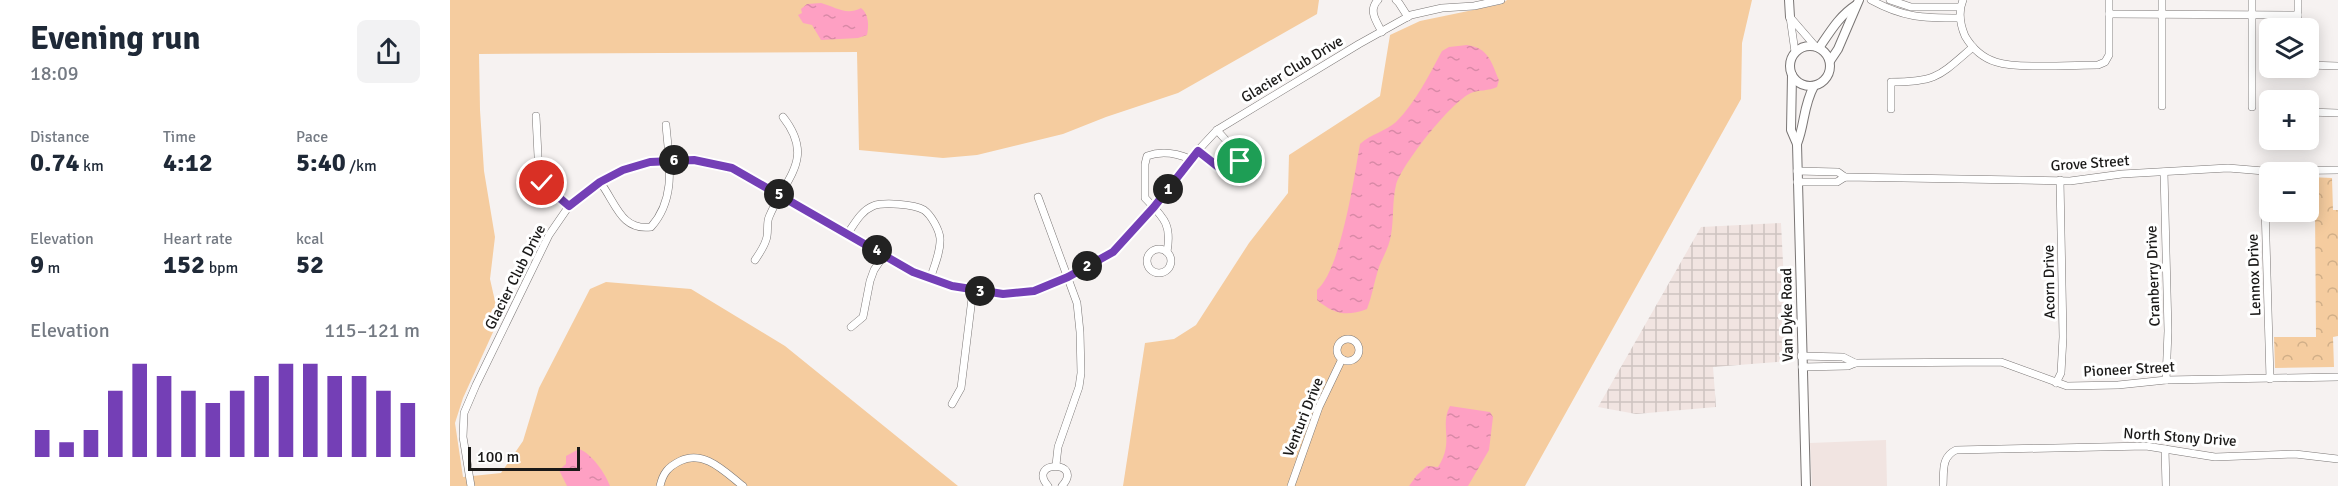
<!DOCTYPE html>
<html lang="en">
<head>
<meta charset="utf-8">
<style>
  body { margin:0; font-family:Signika,sans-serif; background:#f2f2f3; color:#1f2937; height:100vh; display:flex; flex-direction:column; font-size:22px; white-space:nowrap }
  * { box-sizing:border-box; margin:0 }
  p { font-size:20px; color:#747a83 }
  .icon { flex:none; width:33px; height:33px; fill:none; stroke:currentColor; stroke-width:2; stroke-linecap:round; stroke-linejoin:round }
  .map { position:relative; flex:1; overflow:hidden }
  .details { display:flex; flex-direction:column; background:#fff; width:450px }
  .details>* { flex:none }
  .buttons { position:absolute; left:1809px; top:18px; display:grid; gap:12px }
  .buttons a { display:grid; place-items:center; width:60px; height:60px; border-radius:9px; background:#fff; box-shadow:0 3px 15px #0003; font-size:30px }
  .scale { position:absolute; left:18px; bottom:15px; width:112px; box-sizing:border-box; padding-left:6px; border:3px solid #1a1918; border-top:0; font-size:16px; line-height:21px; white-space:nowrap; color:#1a1918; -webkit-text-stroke:4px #fff; paint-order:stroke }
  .pin { position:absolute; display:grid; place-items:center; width:51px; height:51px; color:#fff; margin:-26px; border:3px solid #fff; border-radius:50%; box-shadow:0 2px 6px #0007 }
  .km { position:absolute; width:30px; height:30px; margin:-15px; border-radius:50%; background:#222; color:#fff; font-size:16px; line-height:30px; text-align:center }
  .round { display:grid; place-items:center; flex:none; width:63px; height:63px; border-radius:9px; background:#f2f2f3 }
  .head { display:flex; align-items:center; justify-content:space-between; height:102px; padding:0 30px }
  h1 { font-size:33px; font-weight:700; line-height:45px }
  .metrics { display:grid; grid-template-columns:repeat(3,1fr); gap:9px; height:102px; padding:6px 30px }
  .metrics div { display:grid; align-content:center }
  .metrics b { font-size:26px; font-weight:700 }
  .metrics small { font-size:16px; font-weight:400 }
  .metrics p { font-size:16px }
  .chart { height:168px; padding:12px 30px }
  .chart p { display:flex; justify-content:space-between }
  .chart svg { width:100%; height:108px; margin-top:6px; stroke:#743fb6; stroke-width:6 }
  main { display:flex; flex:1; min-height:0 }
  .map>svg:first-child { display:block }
  .built { fill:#f1e4e1 }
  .industrial { fill:url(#industrial-grid) }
  .green { fill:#f5cc9f }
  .park { fill:url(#park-crowns) }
  .water { fill:url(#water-ripples) }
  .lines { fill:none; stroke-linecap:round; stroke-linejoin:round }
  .minor-casing { stroke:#7a7675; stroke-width:8 }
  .tertiary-casing { stroke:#7a7675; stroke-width:10 }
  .minor { stroke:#fff; stroke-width:7 }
  .tertiary { stroke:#fff; stroke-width:8 }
  .route-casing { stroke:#fff; stroke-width:12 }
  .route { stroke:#743fb6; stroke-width:8 }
  .labels { text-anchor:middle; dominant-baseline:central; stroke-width:6; stroke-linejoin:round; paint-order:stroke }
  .street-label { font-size:15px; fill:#1a1918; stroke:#fff }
</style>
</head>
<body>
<main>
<section class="details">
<div class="head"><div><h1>Evening run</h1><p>18:09</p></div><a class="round"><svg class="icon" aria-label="share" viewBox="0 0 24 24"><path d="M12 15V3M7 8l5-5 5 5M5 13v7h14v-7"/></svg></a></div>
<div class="metrics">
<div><p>Distance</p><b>0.74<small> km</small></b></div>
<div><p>Time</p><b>4:12</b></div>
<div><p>Pace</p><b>5:40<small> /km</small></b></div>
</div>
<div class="metrics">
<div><p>Elevation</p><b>9<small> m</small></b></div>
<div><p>Heart rate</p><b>152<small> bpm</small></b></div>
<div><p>kcal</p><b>52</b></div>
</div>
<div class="chart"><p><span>Elevation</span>115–121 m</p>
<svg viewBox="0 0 160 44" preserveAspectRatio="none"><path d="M5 44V33M15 44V38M25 44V33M35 44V17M45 44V6M55 44V11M65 44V17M75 44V22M85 44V17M95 44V11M105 44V6M115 44V6M125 44V11M135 44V11M145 44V17M155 44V22"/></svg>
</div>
</section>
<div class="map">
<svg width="1888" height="486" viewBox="0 0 1888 486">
  <defs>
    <pattern id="industrial-grid" width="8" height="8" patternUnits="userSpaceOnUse" patternTransform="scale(1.5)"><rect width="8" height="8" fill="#f1e4e1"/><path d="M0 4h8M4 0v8" fill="none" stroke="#cec3c0"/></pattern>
    <pattern id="park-crowns" width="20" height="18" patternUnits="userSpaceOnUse" patternTransform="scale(1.5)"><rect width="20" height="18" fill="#f5cc9f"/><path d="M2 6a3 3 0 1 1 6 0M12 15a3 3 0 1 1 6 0" fill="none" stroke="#d1af88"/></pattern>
    <pattern id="water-ripples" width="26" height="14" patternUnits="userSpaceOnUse" patternTransform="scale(1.5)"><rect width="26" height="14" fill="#fea0c3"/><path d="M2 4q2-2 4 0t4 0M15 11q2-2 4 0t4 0" fill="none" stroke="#d989a7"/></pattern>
  </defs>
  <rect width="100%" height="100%" fill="#f6f2f1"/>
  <polygon class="built" points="1436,440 1437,486 1362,486 1360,443"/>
  <polygon class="industrial" points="1331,223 1338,361 1263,367 1266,407 1186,414 1148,407 1251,227"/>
  <g class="green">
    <polygon points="0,0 869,0 867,14 728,93 656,117 613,134 527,155 493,158 409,150 407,52 29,54 30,110 34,171 45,237 40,279 49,319 13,398 5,423 13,477 51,473 73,441 89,388 140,289 156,282 241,289 335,346 508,486 0,486"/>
    <polygon points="1057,0 1302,0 1292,43 1291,99 1075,486 673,486 695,343 724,339 746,325 799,243 838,193 839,155 930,96 940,35 970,21 1052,4"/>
  </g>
  <polygon class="park" points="1859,177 1882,178 1883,210 1888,210 1888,336 1883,337 1884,367 1825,368 1824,337 1866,337 1865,208 1859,208"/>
  <g class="water">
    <path d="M 371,3 C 386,7 396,16 411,8 C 419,14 419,26 417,35 L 408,38 L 371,40 L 362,25 L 353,23 L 348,15 L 352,13 L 351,9 L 357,4 Z"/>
    <path d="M 1017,45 C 1039,48 1041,62 1049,80 L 1047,87 C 1039,91 1028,90 1021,93 C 1001,102 952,164 946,185 C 942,202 944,219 941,235 C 939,248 932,258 928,270 C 924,283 922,296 917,309 C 896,317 884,314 867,300 L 867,290 C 891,269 904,178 910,144 C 921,134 936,131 946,122 C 966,102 979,75 992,51 L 999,47 Z"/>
    <path d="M 1000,406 L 1040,412 L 1043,417 L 1039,450 L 1018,486 L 959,486 L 967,475 L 977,466 L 988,467 C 1005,442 989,426 1000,406 Z"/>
    <path d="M 129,449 C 141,453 156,474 160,486 L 117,486 L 109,470 L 116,464 L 116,456 Z"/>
  </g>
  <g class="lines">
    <g class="minor-casing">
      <g id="minor">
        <path d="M 928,0 C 918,10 926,21 932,32"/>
        <polyline points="946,0 949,3 958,17"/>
        <path d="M 1421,0 C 1454,18 1473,18 1510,18"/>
        <polyline points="1440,0 1461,7 1510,7"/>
        <path d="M 1513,0 C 1508,12 1510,24 1515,36 C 1522,48 1533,58 1546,62 C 1568,69 1623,65 1648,65 L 1655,62 L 1659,55 L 1659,0"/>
        <polyline points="1659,14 1848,15"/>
        <polyline points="1340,17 1366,47"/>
        <polyline points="1340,17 1345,52"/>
        <polyline points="1848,28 1848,0"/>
        <polyline points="1858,65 1888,66"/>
        <polyline points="1712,106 1712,0"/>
        <polyline points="1802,107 1802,0"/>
        <path d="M 1441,109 L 1441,82 C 1487,82 1489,76 1523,47"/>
        <polyline points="1858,112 1888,113"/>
        <polyline points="86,116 89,176 92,183 119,206"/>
        <path d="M 748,151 L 781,177 L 787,177 C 797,157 778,144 767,130"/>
        <polyline points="1347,171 1388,172 1395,177"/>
        <polyline points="1814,171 1820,379"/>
        <polyline points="1714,172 1718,331 1716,380"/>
        <path d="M 150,182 C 166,203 171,231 201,227 C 227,198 219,161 216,125"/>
        <polyline points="1347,182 1387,182 1395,177 1620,181 1672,174 1778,168 1814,171 1888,170"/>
        <polyline points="588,197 627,303 630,332 631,373 629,387 608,447 606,465"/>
        <path d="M 398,233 C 405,223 411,211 423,206 C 433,202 464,204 474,210 C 481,215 489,229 490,238 C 491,251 484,267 480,279"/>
        <circle cx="709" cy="261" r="12"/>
        <path d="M 717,252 C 722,224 714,218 695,198 L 695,164 L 697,156 C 711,151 726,153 740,159"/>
        <path d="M 305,260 C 309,254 314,247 316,240 C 319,233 316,224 319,217 C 335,178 366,159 333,117"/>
        <polyline points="401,327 413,317 420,281 424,270 434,255"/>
        <circle cx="898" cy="350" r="11"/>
        <polyline points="1351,356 1393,357 1405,363"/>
        <polyline points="1352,367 1398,366 1405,363 1551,362 1617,386 1668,385 1716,380 1888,377"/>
        <polyline points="1606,383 1611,373 1613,337 1610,180"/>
        <polyline points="502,404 511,388 523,290"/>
        <polyline points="1715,449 1716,486"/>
        <polyline points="21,486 13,437 14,413 26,385 99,235 119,206 150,182 173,170 200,162 219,161 244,160 282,168 463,272 502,286 553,293 584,291 618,277 663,252 704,207 740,159 767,130 909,44 961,15 992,8 1024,6 1051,0"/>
        <path d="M 210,486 C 213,473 218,467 230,461 C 254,449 275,472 293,486"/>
        <path d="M 598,486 C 576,460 635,460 612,486"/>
        <polyline points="841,486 869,407 892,359"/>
        <path d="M 1493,486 C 1494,471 1491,457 1506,450 L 1696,446 L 1765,457 L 1845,454 L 1888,459"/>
      </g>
    </g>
    <g class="tertiary-casing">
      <g id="tertiary">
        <polyline points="1339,0 1340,17"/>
        <circle cx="1360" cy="66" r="20"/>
        <path d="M 1369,48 C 1380,32 1389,16 1406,5"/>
        <polyline points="1380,61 1388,49 1409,0"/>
        <polyline points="1342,75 1341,130 1347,144 1356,486"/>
        <path d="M 1347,144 C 1355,124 1353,106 1364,86"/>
      </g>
    </g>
    <use href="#minor" class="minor"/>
    <use href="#tertiary" class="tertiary"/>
  </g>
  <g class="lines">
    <g class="route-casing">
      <polyline id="route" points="92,183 119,206 150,182 173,170 200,162 244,160 282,168 463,272 502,286 553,294 584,291 618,277 663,252 704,207 748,151 781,177 787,177 790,170 790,161"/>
    </g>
    <use href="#route" class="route"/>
  </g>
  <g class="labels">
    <g class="street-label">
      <text transform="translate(842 69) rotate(-31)">Glacier Club Drive</text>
      <text transform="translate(1640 163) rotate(-4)">Grove Street</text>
      <text transform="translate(1804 275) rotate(-92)">Lennox Drive</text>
      <text transform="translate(1703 276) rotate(-92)">Cranberry Drive</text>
      <text transform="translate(65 277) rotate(-63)">Glacier Club Drive</text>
      <text transform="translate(1599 282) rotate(-91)">Acorn Drive</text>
      <text transform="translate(1337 315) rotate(-91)">Van Dyke Road</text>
      <text transform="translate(1679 369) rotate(-3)">Pioneer Street</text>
      <text transform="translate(853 417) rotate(-68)">Venturi Drive</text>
      <text transform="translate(1730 437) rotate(4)">North Stony Drive</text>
    </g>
  </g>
</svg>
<div class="buttons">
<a><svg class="icon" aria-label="layers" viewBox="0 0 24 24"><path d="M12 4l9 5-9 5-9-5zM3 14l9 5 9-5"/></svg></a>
<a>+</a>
<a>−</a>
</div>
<div class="scale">100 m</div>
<div class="pin" style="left:790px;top:161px;background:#1e9e55"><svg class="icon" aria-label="arrive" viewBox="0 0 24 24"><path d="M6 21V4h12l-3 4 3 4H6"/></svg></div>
<div class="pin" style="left:92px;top:183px;background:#d93025"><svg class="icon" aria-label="check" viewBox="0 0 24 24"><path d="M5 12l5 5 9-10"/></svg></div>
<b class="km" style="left:718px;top:189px">1</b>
<b class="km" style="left:637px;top:266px">2</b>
<b class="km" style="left:530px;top:291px">3</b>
<b class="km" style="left:427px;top:250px">4</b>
<b class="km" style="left:329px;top:194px">5</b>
<b class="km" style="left:224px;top:160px">6</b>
</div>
</main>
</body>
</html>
